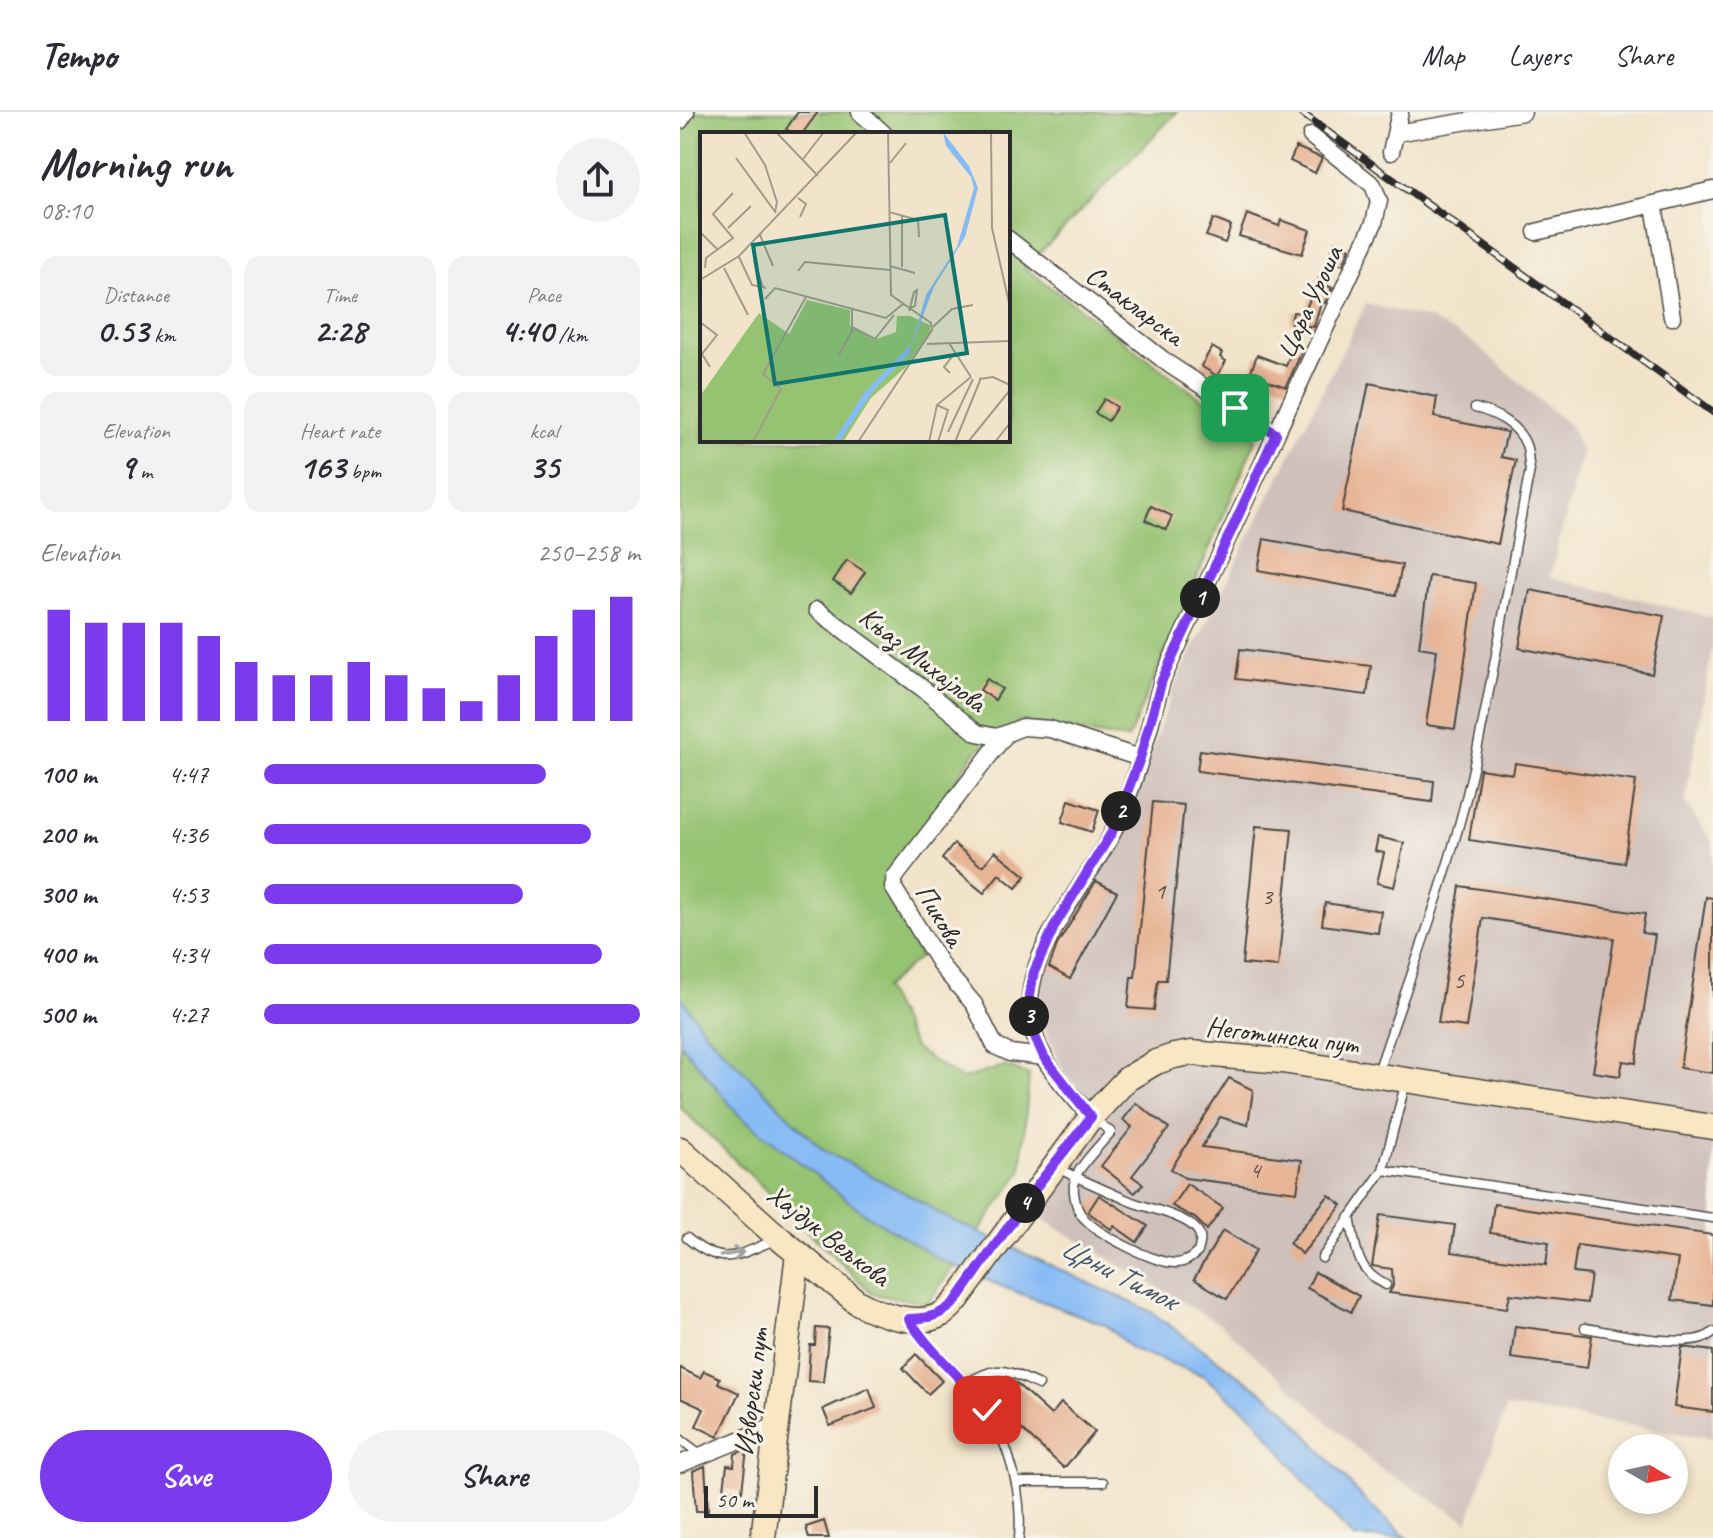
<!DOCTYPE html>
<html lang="en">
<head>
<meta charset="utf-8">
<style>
  body { margin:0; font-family:Caveat,sans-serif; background:#f2f2f3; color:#2b2b33; height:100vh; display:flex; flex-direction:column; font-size:30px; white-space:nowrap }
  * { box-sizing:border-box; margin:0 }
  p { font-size:26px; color:#7c7c81 }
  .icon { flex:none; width:44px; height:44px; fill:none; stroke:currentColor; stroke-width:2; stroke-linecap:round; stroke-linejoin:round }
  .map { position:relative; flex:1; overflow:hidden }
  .panel { display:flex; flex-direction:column; background:#fff; width:680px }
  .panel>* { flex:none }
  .needle { width:52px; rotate:99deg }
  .fabs { position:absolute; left:928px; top:1322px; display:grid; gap:16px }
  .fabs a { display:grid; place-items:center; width:80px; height:80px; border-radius:50%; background:#fff; box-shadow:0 4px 12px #0003; font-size:40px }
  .scale { position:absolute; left:24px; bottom:20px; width:114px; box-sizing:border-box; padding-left:8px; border:4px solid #2b2b2b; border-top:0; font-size:22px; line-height:28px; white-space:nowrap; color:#2b2b2b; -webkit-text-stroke:6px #f7f3e8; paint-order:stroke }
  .pin { position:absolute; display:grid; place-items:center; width:68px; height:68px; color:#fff; margin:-34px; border-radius:16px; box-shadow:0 4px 12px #0006 }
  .km { position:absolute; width:40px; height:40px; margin:-20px; border-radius:50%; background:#222; color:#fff; font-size:22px; line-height:40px; text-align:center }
  .round { display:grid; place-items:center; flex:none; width:84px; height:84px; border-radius:42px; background:#f2f2f3 }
  .headline { display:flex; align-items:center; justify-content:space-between; height:136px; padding:0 40px }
  h1 { font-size:44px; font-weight:600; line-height:60px }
  .metrics { display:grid; grid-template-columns:repeat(3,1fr); gap:12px; height:136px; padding:8px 40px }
  .metrics div { display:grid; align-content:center; border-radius:16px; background:#f2f2f3; text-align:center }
  .metrics b { font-size:34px; font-weight:600 }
  .metrics small { font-size:22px; font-weight:400 }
  .metrics p { font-size:22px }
  .chart { height:224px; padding:16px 40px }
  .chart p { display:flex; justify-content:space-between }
  .chart svg { width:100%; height:144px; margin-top:8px; stroke:#7c3aed; stroke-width:6 }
  .button { display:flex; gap:16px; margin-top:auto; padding:16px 40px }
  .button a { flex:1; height:92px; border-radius:48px; background:#7c3aed; color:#fff; font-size:32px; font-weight:600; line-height:92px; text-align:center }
  .button a+a { background:#f2f2f3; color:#2b2b33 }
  ul { padding:0 40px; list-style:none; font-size:26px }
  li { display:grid; grid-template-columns:128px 96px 1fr; align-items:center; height:60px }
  li i { height:20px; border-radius:10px; background:#7c3aed }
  header { display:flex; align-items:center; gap:48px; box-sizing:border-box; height:112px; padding:0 40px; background:#fff; border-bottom:2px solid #e1e1e2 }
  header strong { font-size:38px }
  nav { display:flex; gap:44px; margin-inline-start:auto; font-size:28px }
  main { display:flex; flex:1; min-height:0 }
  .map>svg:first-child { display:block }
  .industrial { fill:#cfc0bb }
  .green { fill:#96c372; stroke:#60774e; stroke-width:2; fill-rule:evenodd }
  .water { fill:#87bbf5; stroke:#597390; stroke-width:2 }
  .building { fill:#e7b495 }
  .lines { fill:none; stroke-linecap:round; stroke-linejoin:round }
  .lane-casing { stroke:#494743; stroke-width:11 }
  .street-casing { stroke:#494743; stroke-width:19 }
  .secondary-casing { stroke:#494743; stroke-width:27 }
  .lane { stroke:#fff; stroke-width:8 }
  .street { stroke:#fff; stroke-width:16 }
  .secondary { stroke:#f9e7c3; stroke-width:24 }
  .rail-casing { stroke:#2b2b2b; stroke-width:8 }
  .rail { stroke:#f7f3e8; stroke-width:5; stroke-dasharray:15; stroke-linecap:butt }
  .oneway { stroke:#a0a0a0 }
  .route-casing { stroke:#fff; stroke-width:16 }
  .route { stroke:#7c3aed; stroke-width:10 }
  .labels { text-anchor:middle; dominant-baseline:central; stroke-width:6; stroke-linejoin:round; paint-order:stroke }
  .number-label { font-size:24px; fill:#5a4d46 }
  .street-label { font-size:28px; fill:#2b2b2b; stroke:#f7f3e8 }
  .water-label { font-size:30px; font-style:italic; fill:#475668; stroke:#f7f3e8 }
  .inset-road { fill:none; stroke:#a29a8a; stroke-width:2 }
  .view { fill:#0f766e; fill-opacity:0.15; stroke:#0f766e; stroke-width:4 }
  .inset-edge { fill:none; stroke:#2b2b2b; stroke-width:4 }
</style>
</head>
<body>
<header>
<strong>Tempo</strong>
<nav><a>Map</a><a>Layers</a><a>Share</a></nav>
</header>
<main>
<section class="panel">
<div class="headline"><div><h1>Morning run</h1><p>08:10</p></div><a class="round"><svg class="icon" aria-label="share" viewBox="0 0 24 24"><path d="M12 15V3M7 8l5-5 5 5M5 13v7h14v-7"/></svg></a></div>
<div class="metrics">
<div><p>Distance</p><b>0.53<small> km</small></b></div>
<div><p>Time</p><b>2:28</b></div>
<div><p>Pace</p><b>4:40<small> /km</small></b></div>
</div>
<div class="metrics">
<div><p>Elevation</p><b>9<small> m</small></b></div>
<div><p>Heart rate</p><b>163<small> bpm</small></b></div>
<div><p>kcal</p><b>35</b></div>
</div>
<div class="chart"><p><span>Elevation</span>250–258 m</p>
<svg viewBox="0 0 160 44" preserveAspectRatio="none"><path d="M5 44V10M15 44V14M25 44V14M35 44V14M45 44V18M55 44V26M65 44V30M75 44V30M85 44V26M95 44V30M105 44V34M115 44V38M125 44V30M135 44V18M145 44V10M155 44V6"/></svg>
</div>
<ul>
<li><b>100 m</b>4:47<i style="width:75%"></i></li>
<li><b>200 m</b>4:36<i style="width:87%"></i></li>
<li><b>300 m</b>4:53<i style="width:69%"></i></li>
<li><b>400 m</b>4:34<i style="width:90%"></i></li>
<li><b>500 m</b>4:27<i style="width:100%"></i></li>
</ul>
<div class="button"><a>Save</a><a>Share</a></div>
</section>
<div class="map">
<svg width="1033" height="1426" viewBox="0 0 1033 1426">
  <rect width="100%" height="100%" fill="#f7f3e8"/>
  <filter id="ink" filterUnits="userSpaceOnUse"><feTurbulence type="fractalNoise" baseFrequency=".0125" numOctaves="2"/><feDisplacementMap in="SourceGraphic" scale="16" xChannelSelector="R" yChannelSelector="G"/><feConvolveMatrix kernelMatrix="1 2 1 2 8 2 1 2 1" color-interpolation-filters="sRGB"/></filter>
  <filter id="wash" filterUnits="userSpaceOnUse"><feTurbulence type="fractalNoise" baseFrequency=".006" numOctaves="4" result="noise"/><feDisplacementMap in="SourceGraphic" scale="32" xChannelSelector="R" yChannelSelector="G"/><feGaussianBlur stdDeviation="1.8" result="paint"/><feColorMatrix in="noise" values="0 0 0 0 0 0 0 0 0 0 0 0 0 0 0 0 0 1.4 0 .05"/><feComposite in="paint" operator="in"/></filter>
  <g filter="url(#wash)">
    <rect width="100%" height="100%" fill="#f2e4ca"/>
    <polygon class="industrial" points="686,192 750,207 794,231 892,316 902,340 870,465 1033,506 1033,532 1005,690 1033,731 1033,1326 826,1295 788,1410 695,1353 543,1214 359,1105 429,1007 383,959 363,914 361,866 445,715 494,575"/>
    <path class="green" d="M 0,0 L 497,0 L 345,156 L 576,327 L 448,627 L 338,610 L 295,640 L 205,772 L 240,845 L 204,876 L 235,937 L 282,967 L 325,954 L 349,963 L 341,1060 L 248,1191 L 193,1182 L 0,995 ZM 22,22 L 328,22 L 328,328 L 22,328 Z"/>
    <polygon class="water" points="0,884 25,920 143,1038 244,1091 261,1103 468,1198 603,1295 684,1388 727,1426 674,1426 639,1388 575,1306 522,1263 452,1237 426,1213 328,1177 261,1148 184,1101 58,1002 0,931"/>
    <g id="blocks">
      <g class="building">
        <polygon points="118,0 138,0 122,22 113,22 106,17"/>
        <polygon points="616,35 642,46 635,61 610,49"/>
        <polygon points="567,102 599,114 601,108 630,118 622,142 559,124"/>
        <polygon points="533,107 551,114 545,131 526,124"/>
        <polygon points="655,130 670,136 663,153 648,147"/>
        <polygon points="641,162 645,163 644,172 652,176 645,191 641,190 634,215 611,211 613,200 624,201"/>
        <polygon points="614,231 624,235 606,275 570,262 577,243 606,254"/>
        <polygon points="532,235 542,241 540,245 546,249 537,264 521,254"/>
        <polygon points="689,271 757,285 754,305 827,320 821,345 836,348 818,432 662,399"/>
        <polygon points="424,287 437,295 428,309 415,301"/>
        <polygon points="471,394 492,404 486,418 465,408"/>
        <polygon points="584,427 722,453 716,483 578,458"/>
        <polygon points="167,448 185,460 171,481 153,469"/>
        <polygon points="749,464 796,471 775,617 746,613 757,538 739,535"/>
        <polygon points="850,478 984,504 972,562 839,536"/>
        <polygon points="560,537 691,554 687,583 556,567"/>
        <polygon points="307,567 322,577 315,588 300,578"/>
        <polygon points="520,638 754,669 752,690 517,659"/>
        <polygon points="835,651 956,669 944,751 789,728 800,657 833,662"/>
        <polygon points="389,688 419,698 412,720 382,710"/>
        <polygon points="473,690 504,693 486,868 478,868 474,898 448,896 451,865 455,865"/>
        <polygon points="576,714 612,717 598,855 562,852"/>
        <polygon points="698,725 724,731 714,775 697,771 704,741 695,739"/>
        <polygon points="274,732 300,753 304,753 315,739 346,764 336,776 319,762 304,781 262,747"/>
        <polygon points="416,769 437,780 390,867 369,855 377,833"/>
        <polygon points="780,774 965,802 962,821 975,823 956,951 943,949 940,964 913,960 934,826 803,806 786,915 758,911"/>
        <polygon points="1026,785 1033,786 1033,961 1000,956"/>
        <polygon points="645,791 701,799 698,821 642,813"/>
        <polygon points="549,966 573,978 568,1013 540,1005 522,1035 622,1048 617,1080 505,1066 491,1057"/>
        <polygon points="456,991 489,1016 452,1064 463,1072 455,1081 421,1054 452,1015 443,1008"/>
        <polygon points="507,1072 543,1096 527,1118 515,1106 492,1094"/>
        <polygon points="419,1083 468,1114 457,1130 434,1114 432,1118 408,1100"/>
        <polygon points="649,1083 662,1093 622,1142 609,1131"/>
        <polygon points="814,1092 1033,1123 1033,1193 992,1188 998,1147 897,1133 893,1161 911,1163 907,1191 830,1182 827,1196 709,1181 713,1174 712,1157 692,1154 700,1103 775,1113 771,1140 866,1153 869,1130 810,1121"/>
        <polygon points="543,1118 576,1138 547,1187 514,1167"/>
        <polygon points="635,1160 679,1184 671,1200 627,1176"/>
        <polygon points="835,1214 912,1224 907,1256 831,1246"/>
        <polygon points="136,1216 149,1217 143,1270 128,1269 130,1233 135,1233"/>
        <polygon points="1002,1235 1033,1239 1033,1300 994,1295"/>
        <polygon points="236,1242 262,1269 248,1282 223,1256"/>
        <polygon points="0,1256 20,1266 24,1259 40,1266 38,1271 59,1281 38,1325 16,1314 24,1297 0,1286"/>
        <polygon points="336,1271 371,1303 381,1291 415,1320 384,1356 316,1294"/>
        <polygon points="189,1276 196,1296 150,1314 143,1297"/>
        <polygon points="67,1337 62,1379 44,1377 47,1353 54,1354 55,1342"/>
        <polygon points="25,1354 28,1399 16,1399 13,1359"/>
        <polygon points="144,1409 149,1426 129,1426 126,1415"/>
      </g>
    </g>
  </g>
  <g filter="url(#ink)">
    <use href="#blocks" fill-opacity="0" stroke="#494743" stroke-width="2"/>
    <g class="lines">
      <g class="lane-casing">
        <g id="lane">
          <path d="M 698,960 C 730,864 767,768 790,670 C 814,567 829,462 850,358 C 848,351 849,340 846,333 C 838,312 815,301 795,296"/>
          <path d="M 377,1056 C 402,1068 427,1079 452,1090 C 468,1096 505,1104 516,1117 C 523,1124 520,1132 518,1140 C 511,1146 505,1151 496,1151 C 474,1151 417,1122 403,1105 C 395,1096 391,1075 396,1064 C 402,1051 421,1032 431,1020 L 413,1006"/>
          <polyline points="703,1058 1033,1106"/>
          <path d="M 670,1105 C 676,1135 675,1158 706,1173"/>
          <path d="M 7,1126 C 44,1157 57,1143 97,1127"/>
          <polyline points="642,1146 703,1058 725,973"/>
          <path d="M 231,1211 C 247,1235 267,1250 286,1270 C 323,1310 344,1372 339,1426"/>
          <path d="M 905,1216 C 933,1220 1013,1240 1033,1220"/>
          <path d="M 287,1271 C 320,1251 325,1258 359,1273"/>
          <polyline points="0,1327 20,1342"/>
          <polyline points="337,1370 423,1370"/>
        </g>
      </g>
      <g class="street-casing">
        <g id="street">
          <polyline points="180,0 204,22"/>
          <polyline points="0,9 6,0"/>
          <polyline points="716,21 843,0"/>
          <polyline points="711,40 720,0"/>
          <polyline points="974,93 992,205"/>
          <polyline points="856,120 1033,78"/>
          <polyline points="328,127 490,253 596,322"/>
          <polyline points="137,498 242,576 297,621 317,625 343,615 370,617 460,646"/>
          <polyline points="326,622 215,765 213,775 262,855 294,892 315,934 330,941 364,945"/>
          <path d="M 411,1005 C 395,986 377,968 365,947 C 316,865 398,789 433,720 C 456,672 468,619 482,568 L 694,111 L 699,89 L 693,73 L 631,24"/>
          <polyline points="0,1352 97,1313"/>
        </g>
      </g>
      <g class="secondary-casing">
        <g id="secondary">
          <path d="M 0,1037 L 99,1126 L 177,1190 C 198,1202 238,1216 262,1202 C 267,1199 272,1193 276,1189 L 411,1005 L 447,967 L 476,950 L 494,944 L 511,941 L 602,949 L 1033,1015"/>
          <polyline points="83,1426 118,1142"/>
        </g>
      </g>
      <use href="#lane" class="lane"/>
      <use href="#street" class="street"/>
      <use href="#secondary" class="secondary"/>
      <g class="rail-casing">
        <polyline id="rail" points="620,0 1033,300"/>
      </g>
      <use href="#rail" class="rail"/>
    </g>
    <defs><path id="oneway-shaft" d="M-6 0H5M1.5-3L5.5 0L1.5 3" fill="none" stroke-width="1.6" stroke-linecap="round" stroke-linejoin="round" transform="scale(2)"/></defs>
    <use class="oneway" href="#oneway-shaft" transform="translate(52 1142) rotate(-10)"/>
  </g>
  <g class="lines" filter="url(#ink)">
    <g class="route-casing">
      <path id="route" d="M 307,1298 C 282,1265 250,1241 229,1207 C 250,1206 261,1204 276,1189 L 360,1070 L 411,1005 L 364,945 L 353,920 L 349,904 L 349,883 L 354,860 L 375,813 L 432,720 L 460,646 L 482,568 L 596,322 L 555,296"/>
    </g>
    <use href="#route" class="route"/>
  </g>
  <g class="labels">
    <g class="number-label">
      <text x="480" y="779">1</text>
      <text x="587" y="784">3</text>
      <text x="779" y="868">5</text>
      <text x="575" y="1058">4</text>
    </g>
    <g class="street-label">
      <text transform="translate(629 190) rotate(-65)">Цара Уроша</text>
      <text transform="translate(455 193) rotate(37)">Стакларска</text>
      <text transform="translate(243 547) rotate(38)">Књаз Михајлова</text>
      <text transform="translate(260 803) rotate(59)">Пикова</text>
      <text transform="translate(602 923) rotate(7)">Неготински пут</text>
      <text transform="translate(149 1123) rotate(38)">Хајдук Вељкова</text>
      <text transform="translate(71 1280) rotate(-83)">Изворски пут</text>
    </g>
    <g class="water-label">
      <text transform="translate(439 1161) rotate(27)">Црни Тимок</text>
    </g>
  </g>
  <g transform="translate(20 20)">
    <rect width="310" height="310" fill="#f2e4ca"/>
    <path d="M 107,168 L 150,178 L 150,194 L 174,208 L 196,200 L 197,184 L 210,184 L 230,193 L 230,201 L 205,236 L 171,266 L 143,310 L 0,310 L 0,264 L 59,181 L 89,202 Z" fill="#96c372"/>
    <path d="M 243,0 L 269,34 L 278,56 L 265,105 L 234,155 L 208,223 L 174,258 L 139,310 L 133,310 L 164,261 L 212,211 L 226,163 L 257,115 L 274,56 L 271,45 L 246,14 Z" fill="#87bbf5"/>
    <path class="inset-road" d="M 44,0 L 65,33 L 77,70 L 75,80M 76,0 L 118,44M 291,0 L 292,96 L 310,175M 36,26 L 76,81M 103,27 L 124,0M 190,31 L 206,11M 98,66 L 106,72 L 100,85M 189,80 L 218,88 L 219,105M 202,83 L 202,135M 28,96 L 51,74M 1,101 L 18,118M 60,103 L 73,134M 39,125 L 52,153 L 66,156M 54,128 L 63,155M 190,134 L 215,141M 5,136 L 6,126 L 33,106 L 13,82 L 33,61M 24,136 L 48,183M 98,139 L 105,130 L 190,138M 0,148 L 39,124 L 157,0M 65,167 L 75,156 L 186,186 L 203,172 L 210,176 L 215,174 L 217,158 L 214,160 L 210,176 L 209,179M 0,190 L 17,203 L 2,222 L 10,235M 152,195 L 175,207 L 194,183M 233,195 L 252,177 L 273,173M 249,211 L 271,245M 227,212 L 310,209M 139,223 L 152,199 L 152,176M 250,241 L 244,235 L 255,221M 279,247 L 293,245 L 310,253M 237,273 L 248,278 L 238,310M 248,300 L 273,247M 53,310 L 81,257 L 63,242 L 106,165M 158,310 L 232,198 L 231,191 L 191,163 L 188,0M 229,310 L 237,273 L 271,245M 255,310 L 281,246M 268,310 L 310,258M 295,310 L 310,291"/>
    <path class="view" d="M 245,83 L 267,221 L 75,252 L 53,113 Z"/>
    <rect width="310" height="310" class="inset-edge"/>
  </g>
</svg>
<div class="fabs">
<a><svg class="needle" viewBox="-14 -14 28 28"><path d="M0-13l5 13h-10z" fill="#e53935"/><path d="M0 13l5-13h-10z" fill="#7c7c81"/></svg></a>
</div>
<div class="scale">50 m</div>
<div class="pin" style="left:555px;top:296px;background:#1e9e55"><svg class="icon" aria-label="arrive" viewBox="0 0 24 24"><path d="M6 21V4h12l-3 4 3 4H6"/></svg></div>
<div class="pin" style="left:307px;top:1298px;background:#d93025"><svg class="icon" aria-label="check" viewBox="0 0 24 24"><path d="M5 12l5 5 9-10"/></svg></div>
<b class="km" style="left:520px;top:486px">1</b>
<b class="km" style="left:441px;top:699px">2</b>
<b class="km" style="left:349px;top:904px">3</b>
<b class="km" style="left:345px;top:1091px">4</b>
</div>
</main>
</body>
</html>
